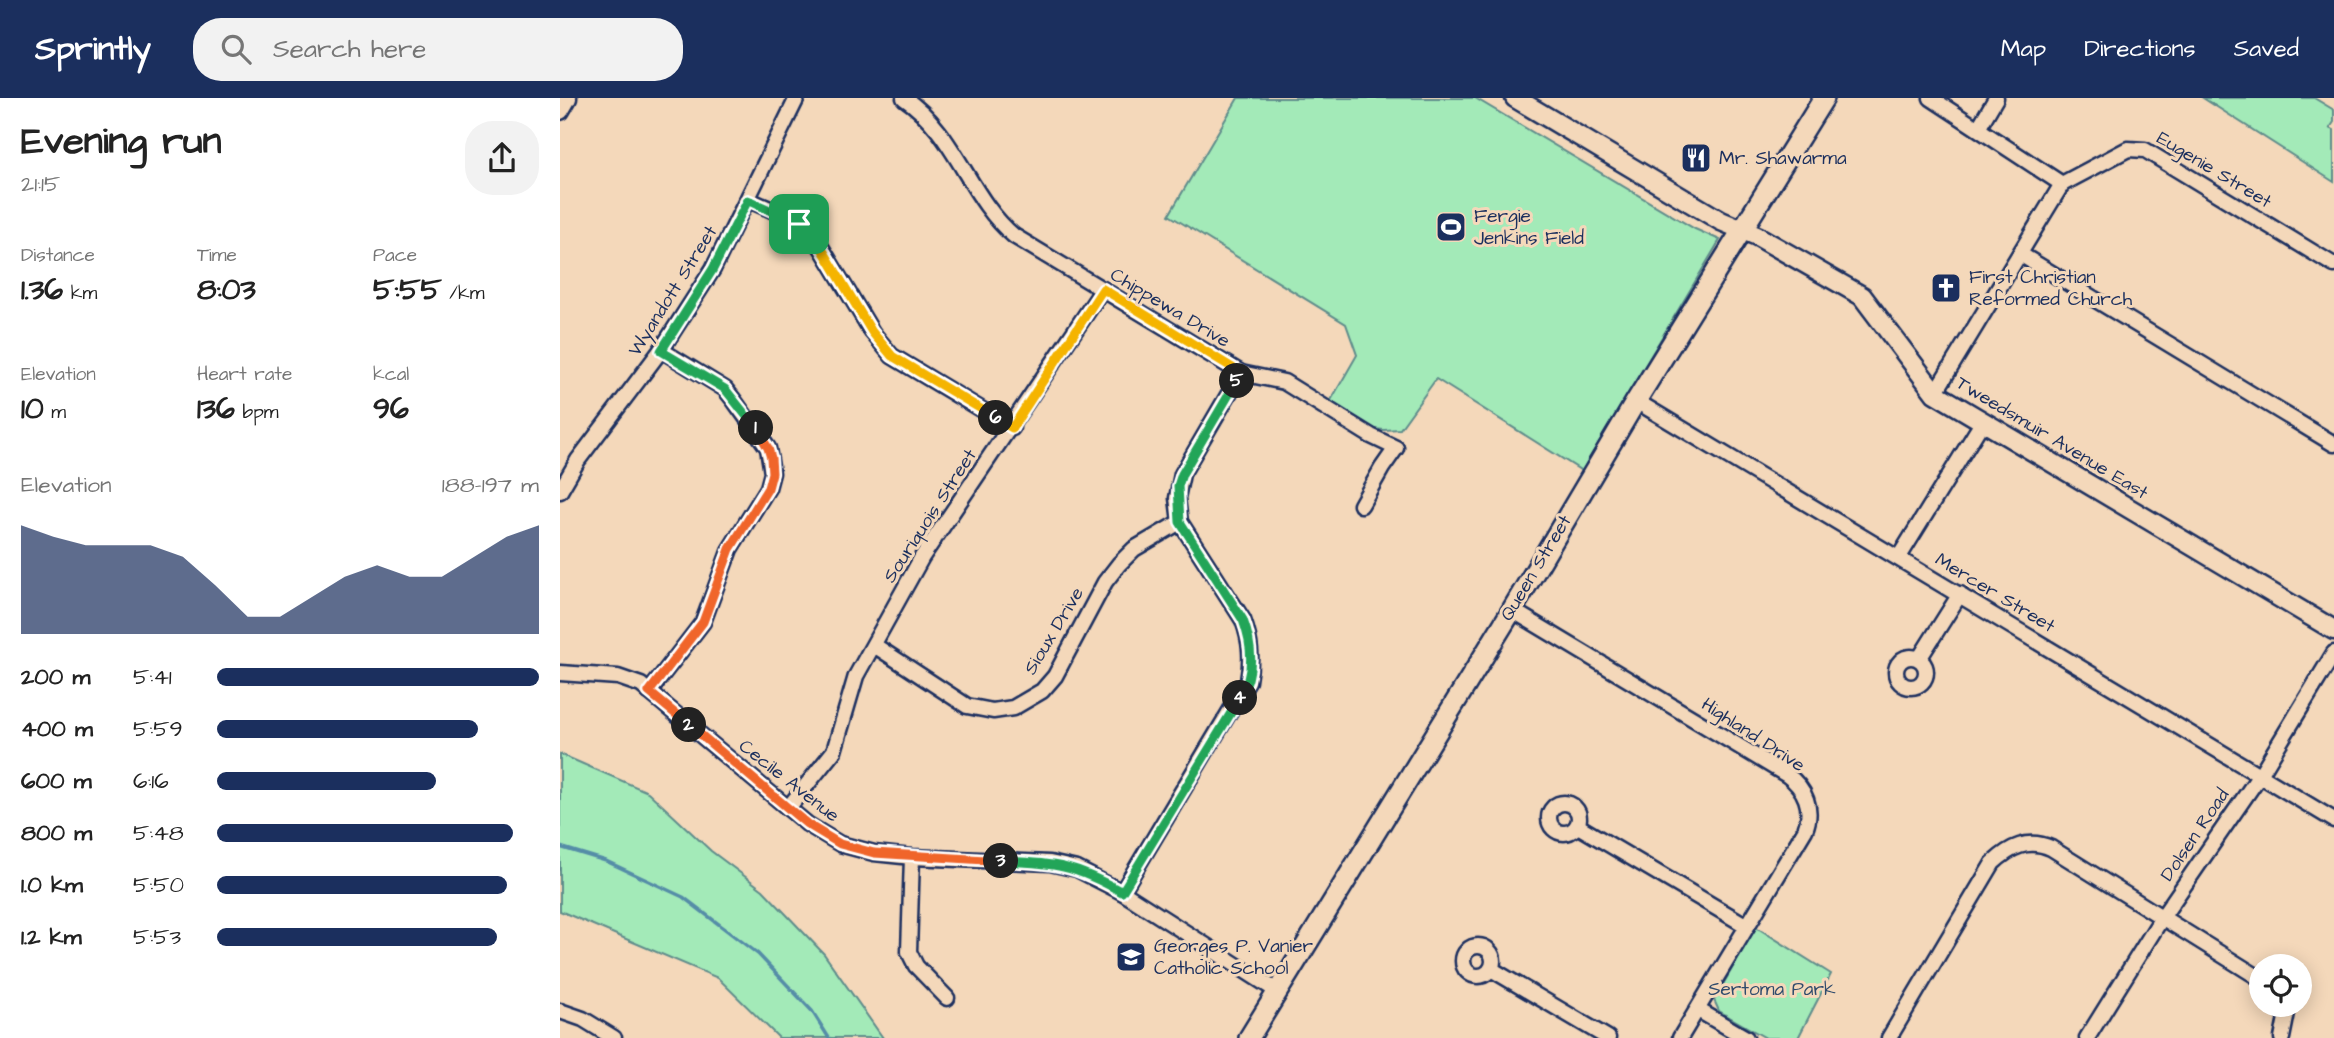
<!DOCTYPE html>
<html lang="en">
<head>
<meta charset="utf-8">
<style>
  body { margin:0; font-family:"Architects Daughter",sans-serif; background:#f2f2f2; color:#222; height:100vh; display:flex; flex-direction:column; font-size:26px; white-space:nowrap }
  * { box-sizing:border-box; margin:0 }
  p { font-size:23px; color:#767676 }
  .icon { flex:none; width:38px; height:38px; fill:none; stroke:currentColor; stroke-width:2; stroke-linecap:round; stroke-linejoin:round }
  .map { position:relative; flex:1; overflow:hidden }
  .sheet { display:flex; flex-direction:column; background:#fff; width:560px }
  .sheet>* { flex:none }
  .fabs { position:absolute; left:1689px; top:856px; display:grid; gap:14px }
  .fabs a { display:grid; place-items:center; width:63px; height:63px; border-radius:50%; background:#fff; box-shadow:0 4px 18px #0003; font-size:35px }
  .pin { position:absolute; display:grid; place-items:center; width:60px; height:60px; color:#fff; margin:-30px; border-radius:14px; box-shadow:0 4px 10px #0006 }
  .km { position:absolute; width:35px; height:35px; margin:-18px; border-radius:50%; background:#222; color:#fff; font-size:19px; line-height:35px; text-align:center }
  .round { display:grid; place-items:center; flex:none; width:74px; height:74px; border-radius:28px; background:#f2f2f2 }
  .overview { display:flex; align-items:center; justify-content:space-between; height:119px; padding:0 21px }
  h1 { font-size:38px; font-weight:700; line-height:52px }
  .metrics { display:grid; grid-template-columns:repeat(3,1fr); gap:10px; height:119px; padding:7px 21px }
  .metrics div { display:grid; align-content:center }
  .metrics b { font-size:30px; font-weight:700 }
  .metrics small { font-size:19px; font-weight:400 }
  .metrics p { font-size:19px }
  .chart { height:196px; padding:14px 21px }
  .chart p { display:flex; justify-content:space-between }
  .chart svg { width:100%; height:126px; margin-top:7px; fill:#1b2f5e; opacity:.7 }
  ul { padding:0 21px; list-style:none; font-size:23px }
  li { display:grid; grid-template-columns:112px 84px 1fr; align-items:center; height:52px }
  li i { height:18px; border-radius:9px; background:#1b2f5e }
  header { display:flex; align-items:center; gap:42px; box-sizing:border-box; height:98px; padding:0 35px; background:#1b2f5e; color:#fff }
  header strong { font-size:33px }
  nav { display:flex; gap:38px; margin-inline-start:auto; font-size:24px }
  .search { width:490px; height:63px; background:#f2f2f2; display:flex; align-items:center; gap:18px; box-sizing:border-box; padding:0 24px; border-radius:28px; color:#767676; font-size:26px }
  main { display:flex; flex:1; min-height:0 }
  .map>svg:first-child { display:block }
  .green { fill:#a3eab8; stroke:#5f8c8b; stroke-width:2 }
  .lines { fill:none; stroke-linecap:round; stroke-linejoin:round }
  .stream { stroke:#558da7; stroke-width:3.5 }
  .minor-casing { stroke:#1b2f5e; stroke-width:19 }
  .tertiary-casing { stroke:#1b2f5e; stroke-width:23 }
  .secondary-casing { stroke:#1b2f5e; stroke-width:24 }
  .minor { stroke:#f4d8ba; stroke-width:14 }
  .tertiary { stroke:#f4d8ba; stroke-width:18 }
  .secondary { stroke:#f4d8ba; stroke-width:19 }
  .split-1-casing { stroke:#fff; stroke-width:14 }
  .split-2-casing { stroke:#fff; stroke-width:14 }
  .split-3-casing { stroke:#fff; stroke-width:14 }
  .split-4-casing { stroke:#fff; stroke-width:14 }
  .split-5-casing { stroke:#fff; stroke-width:14 }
  .split-6-casing { stroke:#fff; stroke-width:14 }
  .split-7-casing { stroke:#fff; stroke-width:14 }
  .split-1 { stroke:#22a559; stroke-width:9 }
  .split-2 { stroke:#f0652b; stroke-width:9 }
  .split-3 { stroke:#f0652b; stroke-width:9 }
  .split-4 { stroke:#22a559; stroke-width:9 }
  .split-5 { stroke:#22a559; stroke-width:9 }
  .split-6 { stroke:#f5b400; stroke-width:9 }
  .split-7 { stroke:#f5b400; stroke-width:9 }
  .labels { text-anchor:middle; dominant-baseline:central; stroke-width:6; stroke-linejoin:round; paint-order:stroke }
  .poi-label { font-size:19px; fill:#1b2f5e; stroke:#f4d8ba; text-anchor:start }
  .street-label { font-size:19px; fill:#1b2f5e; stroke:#f4d8ba }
  .park-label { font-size:19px; fill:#2f4b6c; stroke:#f4d8ba }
</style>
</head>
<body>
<header>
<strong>Sprintly</strong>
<div class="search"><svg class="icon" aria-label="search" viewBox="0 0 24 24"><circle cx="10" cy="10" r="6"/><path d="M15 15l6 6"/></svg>Search here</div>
<nav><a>Map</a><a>Directions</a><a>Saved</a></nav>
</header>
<main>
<section class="sheet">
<div class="overview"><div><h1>Evening run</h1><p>21:15</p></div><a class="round"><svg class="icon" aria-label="share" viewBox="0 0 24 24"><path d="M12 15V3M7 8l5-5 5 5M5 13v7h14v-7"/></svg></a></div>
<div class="metrics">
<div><p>Distance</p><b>1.36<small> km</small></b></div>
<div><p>Time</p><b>8:03</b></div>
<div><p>Pace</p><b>5:55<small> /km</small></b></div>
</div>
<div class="metrics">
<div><p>Elevation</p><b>10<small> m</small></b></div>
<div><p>Heart rate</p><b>136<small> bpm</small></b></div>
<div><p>kcal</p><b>96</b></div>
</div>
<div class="chart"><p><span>Elevation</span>188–197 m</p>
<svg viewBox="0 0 160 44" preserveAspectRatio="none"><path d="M0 44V6L10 10L20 13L30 13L40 13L50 17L60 27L70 38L80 38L90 31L100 24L110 20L120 24L130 24L140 17L150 10L160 6V44z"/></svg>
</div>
<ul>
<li><b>200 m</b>5:41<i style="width:100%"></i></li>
<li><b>400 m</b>5:59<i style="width:81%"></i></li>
<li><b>600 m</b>6:16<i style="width:68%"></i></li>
<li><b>800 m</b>5:48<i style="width:92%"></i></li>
<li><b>1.0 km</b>5:50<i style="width:90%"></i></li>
<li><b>1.2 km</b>5:53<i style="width:87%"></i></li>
</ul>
</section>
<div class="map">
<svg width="1774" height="940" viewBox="0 0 1774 940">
  <rect width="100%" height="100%" fill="#f4d8ba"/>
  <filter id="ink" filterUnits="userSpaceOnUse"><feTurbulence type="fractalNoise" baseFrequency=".0143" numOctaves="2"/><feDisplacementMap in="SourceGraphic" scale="14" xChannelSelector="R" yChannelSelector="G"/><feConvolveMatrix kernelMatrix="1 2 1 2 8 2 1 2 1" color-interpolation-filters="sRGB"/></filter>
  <g filter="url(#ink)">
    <g class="green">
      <polygon points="678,0 915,0 1135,131 1160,142 1022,373 876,281 840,331 824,332 814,331 770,304 797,257 786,226 609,117"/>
      <polygon points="1643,0 1754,0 1774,12 1774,24 1770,30 1774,32 1774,84"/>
      <polygon points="0,656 88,694 151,753 203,792 264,856 323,940 219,940 158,880 0,813"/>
      <polygon points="1196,829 1271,876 1238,940 1206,940 1159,913 1154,902"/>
    </g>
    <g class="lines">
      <polyline class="stream" points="0,749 46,763 123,799 198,856 252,913 269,940"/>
      <g class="minor-casing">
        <g id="minor">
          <path d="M 344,0 C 396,35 408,99 454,138 L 681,275 L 724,284 L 811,338 L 836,350 L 822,370 L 801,407"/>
          <polyline points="1371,0 1502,86"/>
          <polyline points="1419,29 1436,0"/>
          <polyline points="1502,86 1568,51 1585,52 1774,167"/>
          <polyline points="189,102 228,119 250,136 261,149 312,234 332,258 452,330"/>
          <polyline points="1460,156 1774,346"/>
          <polyline points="1375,295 1502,86"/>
          <polyline points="1076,303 1774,722"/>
          <polyline points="0,393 18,362 101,252 153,171 237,0"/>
          <polyline points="1339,459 1423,323"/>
          <path d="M 952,512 L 1227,677 C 1245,690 1254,711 1245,732 L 1120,940"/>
          <polyline points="314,547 407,608 433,613 453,610 482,593 495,578 545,484 559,466 574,451 620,424"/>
          <circle cx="1351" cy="574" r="15"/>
          <polyline points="1359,561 1400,496"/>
          <polyline points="0,575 58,579 81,587 247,726 280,746 314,755 352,759 490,765 517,771 562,794 717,893"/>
          <polyline points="89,594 143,524 170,451 208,390 212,375 208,350 173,301 165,291 101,252"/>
          <circle cx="1004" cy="720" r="15"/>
          <polyline points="228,710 274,653 296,578 362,459 543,191"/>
          <polyline points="1018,728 1187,828"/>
          <polyline points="352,759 349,854 356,868 387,900"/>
          <path d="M 562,794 L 688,583 C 692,561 691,544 683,522 L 620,424 L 617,400 L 622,376 L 681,275"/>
          <circle cx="918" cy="863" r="15"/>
          <polyline points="931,871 1048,940"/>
          <polyline points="1138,912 1186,940"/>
          <polyline points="0,913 23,921 54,940"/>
          <path d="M 1329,940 L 1433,765 C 1450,749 1468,740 1491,750 L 1701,881"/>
          <polyline points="1527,940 1603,818 1700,677 1774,555"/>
          <polyline points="1722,940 1727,915 1723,906"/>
        </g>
      </g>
      <g class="tertiary-casing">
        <g id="tertiary">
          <polyline points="955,0 1161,123 1197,138 1302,198 1375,295 1774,532"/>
          <polyline points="0,12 7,0"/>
        </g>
      </g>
      <g class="secondary-casing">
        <polyline id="secondary" points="689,940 952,512 1076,303 1264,0"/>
      </g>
      <use href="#minor" class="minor"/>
      <use href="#tertiary" class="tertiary"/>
      <use href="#secondary" class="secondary"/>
    </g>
  </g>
  <g class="lines" filter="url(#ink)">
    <g class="split-1-casing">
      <polyline id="split-1" points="196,330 165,291 101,253 153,171 188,102 239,126"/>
    </g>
    <g class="split-2-casing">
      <polyline id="split-2" points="129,627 89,594 143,524 170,451 208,390 212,375 211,360 208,350 196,330"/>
    </g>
    <g class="split-3-casing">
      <polyline id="split-3" points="129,627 247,726 280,746 314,755 441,763"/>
    </g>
    <g class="split-4-casing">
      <path id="split-4" d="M 441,763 C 495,765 514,767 562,794 L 680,600"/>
    </g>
    <g class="split-5-casing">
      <path id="split-5" d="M 677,283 L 622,376 L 618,388 L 620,424 L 683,522 C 693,549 695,575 680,600"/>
    </g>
    <g class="split-6-casing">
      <polyline id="split-6" points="436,320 452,330 543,191 681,275 677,283"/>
    </g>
    <g class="split-7-casing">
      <polyline id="split-7" points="239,126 261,149 312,234 332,258 436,320"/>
    </g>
    <use href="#split-1" class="split-1"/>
    <use href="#split-2" class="split-2"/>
    <use href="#split-3" class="split-3"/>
    <use href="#split-4" class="split-4"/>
    <use href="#split-5" class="split-5"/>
    <use href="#split-6" class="split-6"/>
    <use href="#split-7" class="split-7"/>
  </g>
  <defs>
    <g id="restaurant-square" transform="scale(1.575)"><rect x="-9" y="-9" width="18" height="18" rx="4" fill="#1b2f5e" stroke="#f4d8ba"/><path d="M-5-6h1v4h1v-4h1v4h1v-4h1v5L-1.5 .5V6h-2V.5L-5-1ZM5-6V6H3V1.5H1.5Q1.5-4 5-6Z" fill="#fff"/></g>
    <g id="stadium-square" transform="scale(1.575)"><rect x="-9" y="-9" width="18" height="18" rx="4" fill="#1b2f5e" stroke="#f4d8ba"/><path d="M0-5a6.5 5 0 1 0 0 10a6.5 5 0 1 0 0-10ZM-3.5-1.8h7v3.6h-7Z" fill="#fff"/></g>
    <g id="church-square" transform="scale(1.575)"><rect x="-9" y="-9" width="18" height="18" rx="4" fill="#1b2f5e" stroke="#f4d8ba"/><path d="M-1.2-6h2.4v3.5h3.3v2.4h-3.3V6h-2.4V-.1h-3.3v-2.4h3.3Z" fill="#fff"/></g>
    <g id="school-square" transform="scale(1.575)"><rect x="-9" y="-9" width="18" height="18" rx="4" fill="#1b2f5e" stroke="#f4d8ba"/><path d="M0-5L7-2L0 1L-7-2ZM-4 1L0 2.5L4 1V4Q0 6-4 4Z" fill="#fff"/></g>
  </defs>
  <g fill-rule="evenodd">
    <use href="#restaurant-square" x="1136" y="60"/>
    <use href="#stadium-square" x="891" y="129"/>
    <use href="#church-square" x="1386" y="190"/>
    <use href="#school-square" x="571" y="859"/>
  </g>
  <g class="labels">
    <g class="poi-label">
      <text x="1159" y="60">Mr. Shawarma</text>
      <text x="914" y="118">Fergie<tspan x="914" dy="22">Jenkins Field</tspan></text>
      <text x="1409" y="179">First Christian<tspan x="1409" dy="22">Reformed Church</tspan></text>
      <text x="594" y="848">Georges P. Vanier<tspan x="594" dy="22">Catholic School</tspan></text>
    </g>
    <g class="street-label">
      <text transform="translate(1654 72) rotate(31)">Eugenie Street</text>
      <text transform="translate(113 193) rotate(-58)">Wyandott Street</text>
      <text transform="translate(610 210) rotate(31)">Chippewa Drive</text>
      <text transform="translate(1492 340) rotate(31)">Tweedsmuir Avenue East</text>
      <text transform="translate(370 418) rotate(-57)">Souriquois Street</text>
      <text transform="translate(976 470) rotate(-59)">Queen Street</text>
      <text transform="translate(1435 495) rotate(31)">Mercer Street</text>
      <text transform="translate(494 533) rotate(-59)">Sioux Drive</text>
      <text transform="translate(1193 637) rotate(33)">Highland Drive</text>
      <text transform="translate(229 683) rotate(38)">Cecile Avenue</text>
      <text transform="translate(1635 737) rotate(-56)">Dolsen Road</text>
    </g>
    <g class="park-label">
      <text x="1212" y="891">Sertoma Park</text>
    </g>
  </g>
</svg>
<div class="fabs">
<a><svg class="icon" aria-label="locate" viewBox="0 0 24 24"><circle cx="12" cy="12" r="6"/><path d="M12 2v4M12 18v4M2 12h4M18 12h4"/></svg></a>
</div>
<div class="pin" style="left:239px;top:126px;background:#1e9e55"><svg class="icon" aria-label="arrive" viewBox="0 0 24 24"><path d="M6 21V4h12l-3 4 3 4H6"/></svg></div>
<b class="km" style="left:196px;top:330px">1</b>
<b class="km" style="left:129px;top:627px">2</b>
<b class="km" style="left:441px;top:763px">3</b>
<b class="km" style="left:680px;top:600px">4</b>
<b class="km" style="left:677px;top:283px">5</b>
<b class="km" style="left:436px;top:320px">6</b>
</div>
</main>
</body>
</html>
